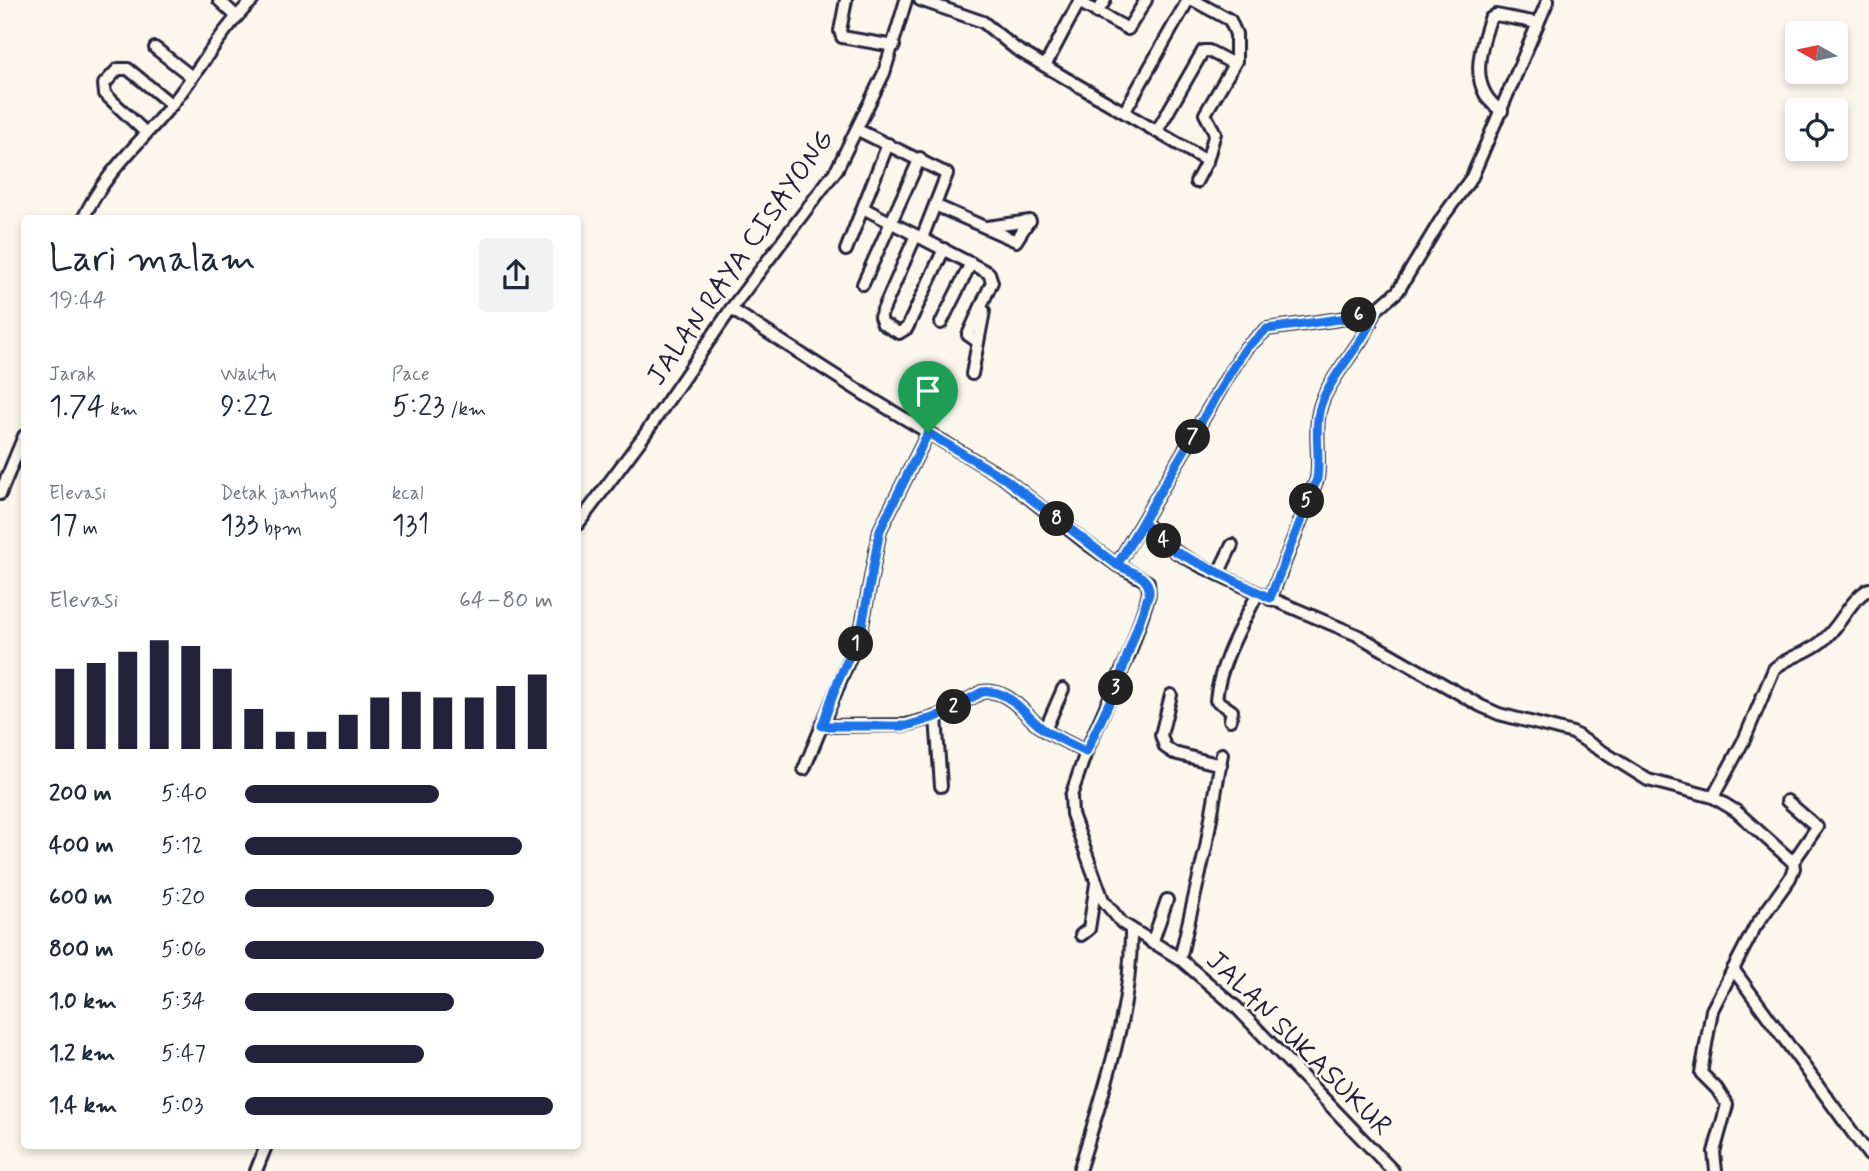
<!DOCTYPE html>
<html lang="id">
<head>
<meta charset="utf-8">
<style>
  body { margin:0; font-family:Mynerve,sans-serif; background:#f2f2f3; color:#1f2937; height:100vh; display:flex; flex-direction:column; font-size:26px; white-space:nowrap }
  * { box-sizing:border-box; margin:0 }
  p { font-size:23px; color:#747a83 }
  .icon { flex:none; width:38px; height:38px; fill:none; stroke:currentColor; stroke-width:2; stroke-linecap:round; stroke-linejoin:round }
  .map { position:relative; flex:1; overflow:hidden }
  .sheet { position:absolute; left:21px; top:215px; width:560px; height:934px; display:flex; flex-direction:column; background:#fff; border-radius:7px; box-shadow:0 4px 10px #0003 }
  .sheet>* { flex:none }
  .needle { width:46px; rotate:279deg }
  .tools { position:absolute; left:1785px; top:21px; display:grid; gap:14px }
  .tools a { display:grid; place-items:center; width:63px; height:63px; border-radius:7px; background:#fff; box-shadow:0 4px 10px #0003; font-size:35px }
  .pin { position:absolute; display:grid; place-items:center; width:60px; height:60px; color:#fff; margin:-72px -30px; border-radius:50% 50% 50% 0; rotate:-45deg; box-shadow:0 0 7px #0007 }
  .pin .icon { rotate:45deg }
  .km { position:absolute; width:35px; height:35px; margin:-18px; border-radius:50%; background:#222; color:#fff; font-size:19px; line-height:35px; text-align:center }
  .round { display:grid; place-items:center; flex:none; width:74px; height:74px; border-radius:7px; background:#f2f2f3 }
  .overview { display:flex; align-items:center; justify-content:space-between; height:119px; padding:0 28px }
  h1 { font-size:38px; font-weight:600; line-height:52px }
  .metrics { display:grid; grid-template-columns:repeat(3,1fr); gap:10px; height:119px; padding:7px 28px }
  .metrics div { display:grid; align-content:center }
  .metrics b { font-size:30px; font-weight:600 }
  .metrics small { font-size:19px; font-weight:400 }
  .metrics p { font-size:19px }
  .chart { height:196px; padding:14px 28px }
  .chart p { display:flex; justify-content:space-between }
  .chart svg { width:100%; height:126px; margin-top:7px; stroke:#22223b; stroke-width:6 }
  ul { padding:0 28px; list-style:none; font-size:23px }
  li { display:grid; grid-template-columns:112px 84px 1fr; align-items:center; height:52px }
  li i { height:18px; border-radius:9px; background:#22223b }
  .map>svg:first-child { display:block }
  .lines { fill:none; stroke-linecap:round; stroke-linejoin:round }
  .minor-casing { stroke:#22223b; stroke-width:16 }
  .minor { stroke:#fbf7ec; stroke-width:10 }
  .route-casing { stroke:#fff; stroke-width:14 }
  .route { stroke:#1a73e8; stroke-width:9 }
  .labels { text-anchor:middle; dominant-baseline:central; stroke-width:5; stroke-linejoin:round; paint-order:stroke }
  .street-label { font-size:28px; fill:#22223b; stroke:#fbf7ec }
</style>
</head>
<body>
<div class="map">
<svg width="1869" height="1171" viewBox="0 0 1869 1171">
  <rect width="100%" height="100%" fill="#fbf7ec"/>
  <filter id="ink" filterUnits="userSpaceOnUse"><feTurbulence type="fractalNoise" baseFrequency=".0143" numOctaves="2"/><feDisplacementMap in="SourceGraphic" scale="14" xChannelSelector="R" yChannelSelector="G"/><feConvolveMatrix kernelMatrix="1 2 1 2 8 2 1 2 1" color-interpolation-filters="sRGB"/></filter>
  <g filter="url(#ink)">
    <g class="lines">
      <g class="minor-casing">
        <g id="minor">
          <polyline points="219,0 236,16"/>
          <polyline points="846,0 840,31 842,37 894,46"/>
          <polyline points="920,0 983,22 1016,49 1207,161 1215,133 1205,114 1236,61 1236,34 1230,20 1193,0"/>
          <polyline points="1097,13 1105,0"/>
          <polyline points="155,48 192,77"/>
          <polyline points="1045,66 1079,2 1128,29 1146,0"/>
          <polyline points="1125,111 1188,0"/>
          <path d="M 1502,111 C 1468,90 1479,51 1490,19 L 1496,15 L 1538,23"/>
          <polyline points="858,130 947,174 922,238"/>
          <polyline points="1157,131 1203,51 1209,51 1234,64"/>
          <polyline points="146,133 105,94 104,84 118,69 128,69 172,105"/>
          <polyline points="1196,182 1207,161"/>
          <polyline points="937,206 1016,241 1028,222"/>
          <polyline points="863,208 989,273 992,282 968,335 978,342"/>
          <path d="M 83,219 C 105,171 141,143 173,103 C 200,69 221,30 253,0"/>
          <polyline points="987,227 1030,221"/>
          <polyline points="916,235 880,317 883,324 899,333 907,328 944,249"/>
          <polyline points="846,250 888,144"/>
          <polyline points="863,284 920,158"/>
          <polyline points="731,309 867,396 1004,478 1085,542 1117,565 1148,582 1149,594 1130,652 1086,752 1071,796 1072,814 1103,900 1122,923 1180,959 1236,1007 1393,1171"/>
          <polyline points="941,323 971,263"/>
          <polyline points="972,374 984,311"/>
          <polyline points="0,494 24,436"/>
          <polyline points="1143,522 1176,552 1199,565 1258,593 1357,635 1481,706 1499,714 1573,733 1648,780 1713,797 1736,811 1793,862 1794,868 1790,878 1755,927 1712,1010 1701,1073 1717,1089 1727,1105 1714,1152 1716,1171"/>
          <polyline points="578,524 643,437 731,309 837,169 884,73 906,0"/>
          <polyline points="1117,565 1231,371 1246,348 1267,329 1340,319 1375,311 1398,291 1442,218 1472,177 1548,0"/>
          <polyline points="1218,574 1232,545"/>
          <path d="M 1270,599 L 1317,479 C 1321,453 1312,424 1323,399 C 1336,368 1365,343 1375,311"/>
          <polyline points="1171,695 1161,735 1165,747 1174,753 1221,765"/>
          <polyline points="936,717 941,786"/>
          <path d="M 1230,720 L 1232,711 L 1216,700 C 1220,662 1241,627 1258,593"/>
          <path d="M 822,726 L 906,725 L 936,717 L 982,692 C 1010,687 1026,718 1046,731 C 1059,739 1073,745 1086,752"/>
          <polyline points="1045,730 1063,689"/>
          <polyline points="804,769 861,631 880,530 928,433"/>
          <path d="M 1713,797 L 1745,738 L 1774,669 C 1786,657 1807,654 1821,642 C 1841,627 1847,602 1869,589"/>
          <polyline points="1787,801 1817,827 1793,862"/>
          <polyline points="1081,935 1089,929 1096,884"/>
          <polyline points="1152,943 1167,900"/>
          <polyline points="1180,959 1206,847 1222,754"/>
          <polyline points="1733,969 1869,1155"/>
          <polyline points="256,1171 266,1146"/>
          <path d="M 1079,1171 C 1103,1093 1132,1012 1131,930"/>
        </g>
      </g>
      <use href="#minor" class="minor"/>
    </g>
  </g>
  <g class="lines" filter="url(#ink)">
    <g class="route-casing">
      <path id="route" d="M 928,433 L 880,530 L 861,631 L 838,681 L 822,726 L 906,726 L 936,717 L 982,692 C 1010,687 1026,718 1046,731 C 1059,739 1073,745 1086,752 L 1116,688 L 1149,594 C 1151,576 1131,572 1117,565 L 1143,523 L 1176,552 L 1270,598 L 1317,479 C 1321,453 1312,424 1323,399 C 1336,368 1365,343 1375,311 L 1340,319 L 1267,329 L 1246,348 L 1231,371 L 1117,565 L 1004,478 L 928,433"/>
    </g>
    <use href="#route" class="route"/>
  </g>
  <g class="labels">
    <g class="street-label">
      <text transform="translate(741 258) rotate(-55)">JALAN RAYA CISAYONG</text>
      <text transform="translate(1298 1044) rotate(45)">JALAN SUKASUKUR</text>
    </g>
  </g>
</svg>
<div class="tools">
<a><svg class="needle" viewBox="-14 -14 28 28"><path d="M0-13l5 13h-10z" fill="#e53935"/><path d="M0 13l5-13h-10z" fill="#747a83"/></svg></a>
<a><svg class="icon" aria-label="locate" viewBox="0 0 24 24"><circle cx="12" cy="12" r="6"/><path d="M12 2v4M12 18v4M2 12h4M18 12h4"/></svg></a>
</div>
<div class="pin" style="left:928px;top:433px;background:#1e9e55"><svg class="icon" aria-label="arrive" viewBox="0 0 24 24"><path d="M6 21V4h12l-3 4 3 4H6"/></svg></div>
<b class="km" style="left:856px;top:644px">1</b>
<b class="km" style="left:954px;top:707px">2</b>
<b class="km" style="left:1116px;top:688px">3</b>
<b class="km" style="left:1164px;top:541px">4</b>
<b class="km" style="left:1307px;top:501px">5</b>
<b class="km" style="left:1359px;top:315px">6</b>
<b class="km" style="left:1193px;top:437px">7</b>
<b class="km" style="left:1057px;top:519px">8</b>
<section class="sheet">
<div class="overview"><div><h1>Lari malam</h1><p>19:44</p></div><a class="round"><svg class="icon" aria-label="share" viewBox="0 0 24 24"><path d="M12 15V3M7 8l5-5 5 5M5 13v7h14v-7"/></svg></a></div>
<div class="metrics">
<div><p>Jarak</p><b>1.74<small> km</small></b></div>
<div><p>Waktu</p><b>9:22</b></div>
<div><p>Pace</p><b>5:23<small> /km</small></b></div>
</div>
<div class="metrics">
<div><p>Elevasi</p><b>17<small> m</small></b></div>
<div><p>Detak jantung</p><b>133<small> bpm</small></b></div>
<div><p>kcal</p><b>131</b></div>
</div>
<div class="chart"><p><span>Elevasi</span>64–80 m</p>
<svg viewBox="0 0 160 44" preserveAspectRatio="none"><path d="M5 44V16M15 44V14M25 44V10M35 44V6M45 44V8M55 44V16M65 44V30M75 44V38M85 44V38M95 44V32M105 44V26M115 44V24M125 44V26M135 44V26M145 44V22M155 44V18"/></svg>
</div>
<ul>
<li><b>200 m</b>5:40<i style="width:63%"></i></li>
<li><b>400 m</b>5:12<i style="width:90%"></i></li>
<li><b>600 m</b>5:20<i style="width:81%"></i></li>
<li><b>800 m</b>5:06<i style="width:97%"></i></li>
<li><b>1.0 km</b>5:34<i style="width:68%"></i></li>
<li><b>1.2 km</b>5:47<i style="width:58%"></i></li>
<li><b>1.4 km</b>5:03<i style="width:100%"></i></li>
</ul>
</section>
</div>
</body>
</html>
